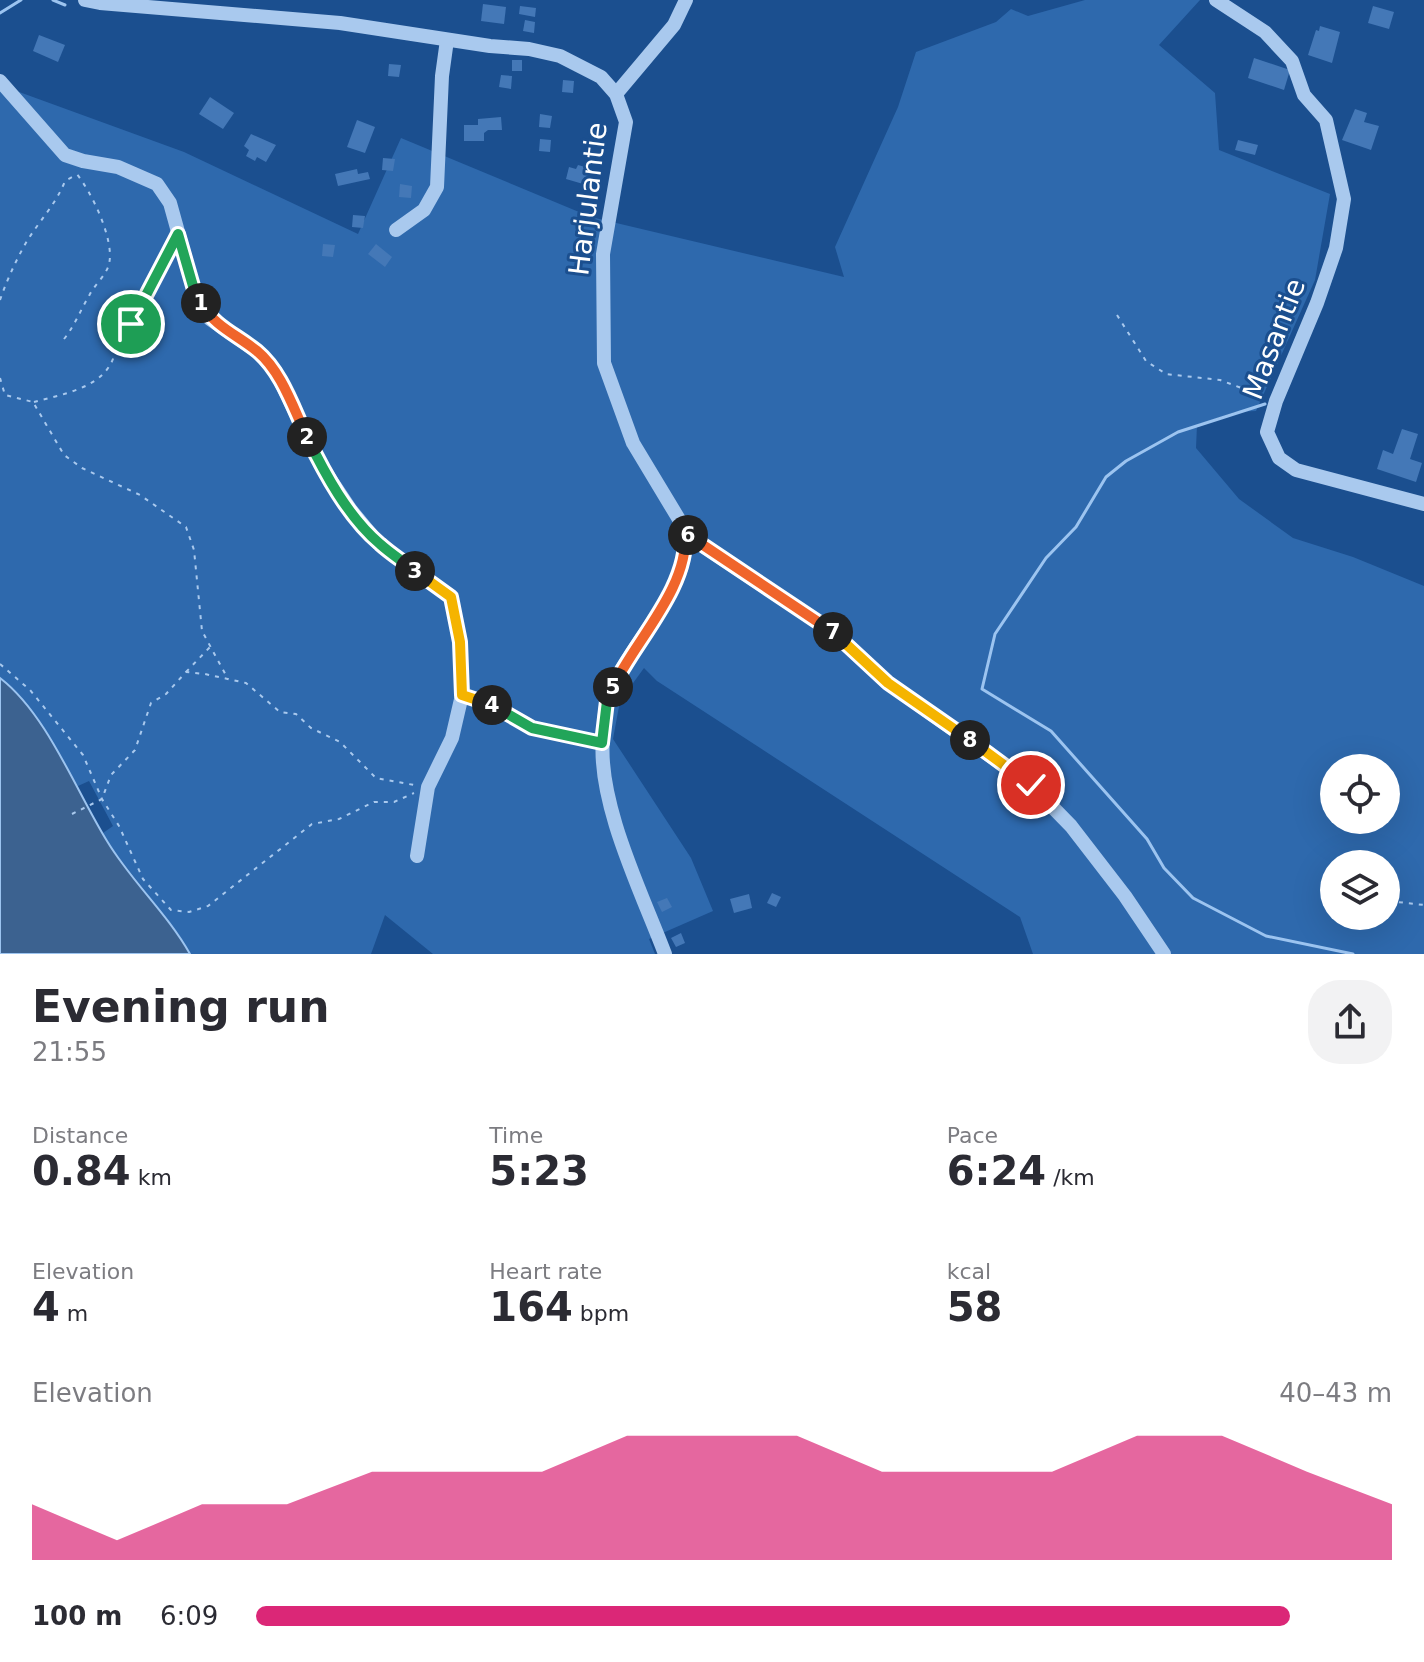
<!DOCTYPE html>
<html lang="en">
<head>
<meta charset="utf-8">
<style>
  body { margin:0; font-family:"DejaVu Sans",sans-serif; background:#f2f2f3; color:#2b2b33; height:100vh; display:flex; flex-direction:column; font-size:30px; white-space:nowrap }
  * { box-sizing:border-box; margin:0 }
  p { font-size:26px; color:#7c7c81 }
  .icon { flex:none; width:44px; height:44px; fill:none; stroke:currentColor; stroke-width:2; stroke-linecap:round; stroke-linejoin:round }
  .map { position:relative; height:954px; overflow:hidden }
  .drawer { display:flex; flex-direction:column; background:#fff; flex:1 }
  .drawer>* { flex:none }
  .buttons { position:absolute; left:1320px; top:754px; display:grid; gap:16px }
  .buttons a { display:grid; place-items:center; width:80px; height:80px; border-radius:50%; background:#fff; box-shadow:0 8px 32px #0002; font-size:40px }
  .pin { position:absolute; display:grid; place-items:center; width:68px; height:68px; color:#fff; margin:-34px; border:4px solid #fff; border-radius:50%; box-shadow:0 2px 8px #0007 }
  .km { position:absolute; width:40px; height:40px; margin:-20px; border-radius:50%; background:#222; color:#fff; font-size:22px; line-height:40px; text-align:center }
  .round { display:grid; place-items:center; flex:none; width:84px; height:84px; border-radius:32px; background:#f2f2f3 }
  .head { display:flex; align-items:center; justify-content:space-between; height:136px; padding:0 32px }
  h1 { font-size:44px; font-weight:700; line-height:60px }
  .figures { display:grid; grid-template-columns:repeat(3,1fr); gap:12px; height:136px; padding:8px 32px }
  .figures div { display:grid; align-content:center }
  .figures b { font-size:40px; font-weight:700 }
  .figures small { font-size:22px; font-weight:400 }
  .figures p { font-size:22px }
  .chart { height:224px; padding:16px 32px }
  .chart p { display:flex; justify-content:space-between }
  .chart svg { width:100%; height:144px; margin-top:8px; fill:#db2777; opacity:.7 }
  ul { padding:0 32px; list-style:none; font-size:26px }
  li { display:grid; grid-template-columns:128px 96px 1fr; align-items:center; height:60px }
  li i { height:20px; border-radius:10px; background:#db2777 }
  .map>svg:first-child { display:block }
  .green { fill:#2e69ad; fill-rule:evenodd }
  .water { fill:#3c6290; stroke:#9cc4f0; stroke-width:2 }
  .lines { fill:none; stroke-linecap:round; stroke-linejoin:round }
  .stream { stroke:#9cc4f0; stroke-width:3 }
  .building { fill:#4478b7 }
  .path { stroke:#a9c9ee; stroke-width:2; stroke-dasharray:4 6; stroke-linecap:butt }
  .minor { stroke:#a9c9ee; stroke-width:14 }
  .split-1-casing { stroke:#fff; stroke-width:16 }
  .split-2-casing { stroke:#fff; stroke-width:16 }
  .split-3-casing { stroke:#fff; stroke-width:16 }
  .split-4-casing { stroke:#fff; stroke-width:16 }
  .split-5-casing { stroke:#fff; stroke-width:16 }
  .split-6-casing { stroke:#fff; stroke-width:16 }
  .split-7-casing { stroke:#fff; stroke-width:16 }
  .split-8-casing { stroke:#fff; stroke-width:16 }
  .split-9-casing { stroke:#fff; stroke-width:16 }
  .split-1 { stroke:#22a559; stroke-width:10 }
  .split-2 { stroke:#f0652b; stroke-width:10 }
  .split-3 { stroke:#22a559; stroke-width:10 }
  .split-4 { stroke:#f5b400; stroke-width:10 }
  .split-5 { stroke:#22a559; stroke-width:10 }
  .split-6 { stroke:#f0652b; stroke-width:10 }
  .split-7 { stroke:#f0652b; stroke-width:10 }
  .split-8 { stroke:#f5b400; stroke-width:10 }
  .split-9 { stroke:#f5b400; stroke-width:10 }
  .labels { text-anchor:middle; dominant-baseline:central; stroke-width:6; stroke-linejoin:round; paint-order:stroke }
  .street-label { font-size:28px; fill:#fff; stroke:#1b4f8f }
</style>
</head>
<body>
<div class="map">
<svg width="1424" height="954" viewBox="0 0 1424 954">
  <rect width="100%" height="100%" fill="#1b4f8f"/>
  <path class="green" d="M 1085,0 L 1200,0 L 1159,45 L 1215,93 L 1219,150 L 1330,194 L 1315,280 L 1256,411 L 1235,412 L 1197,425 L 1196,448 L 1239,499 L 1293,538 L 1353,557 L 1424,586 L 1424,954 L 1033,954 L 1020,917 L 657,681 L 644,668 L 620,701 L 613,739 L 691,858 L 713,911 L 649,939 L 655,954 L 433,954 L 385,915 L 371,954 L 190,954 L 179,935 L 107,842 L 103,833 L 113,826 L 89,781 L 78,786 L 20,696 L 0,678 L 0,85 L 184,152 L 358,234 L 401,138 L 591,217 L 844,277 L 835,247 L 898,107 L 916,52 L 996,22 L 1011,9 L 1028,16 ZM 1334,768 L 1386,768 L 1386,820 L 1334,820 ZM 1334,864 L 1386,864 L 1386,916 L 1334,916 Z"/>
  <path class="water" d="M 0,678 C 47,714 76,791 107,841 C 131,881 167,913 190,954 L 0,954 Z"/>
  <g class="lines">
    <g class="stream">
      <polyline points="53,0 65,5"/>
      <polyline points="0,13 21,0"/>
      <polyline points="1265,404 1178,432 1126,461 1106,477 1076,527 1046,558 995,634 982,689 1051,731 1147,839 1164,868 1193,898 1266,936 1353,954"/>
    </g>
  </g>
  <g class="building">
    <polygon points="483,4 506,7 504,24 481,21"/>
    <polygon points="520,6 536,8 535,17 519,14"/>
    <polygon points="1373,6 1394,12 1389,29 1368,23"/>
    <polygon points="525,20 535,22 534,33 523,31"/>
    <polygon points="1320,26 1340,32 1332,63 1308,55 1316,30 1319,31"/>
    <polygon points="39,35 65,45 58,62 33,51"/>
    <polygon points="1254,58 1290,70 1284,90 1248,78"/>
    <rect x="512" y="60" width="10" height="11"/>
    <polygon points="389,64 401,65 399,77 388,76"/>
    <polygon points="501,75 512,76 511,89 499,87"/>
    <polygon points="563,80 574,81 573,93 562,92"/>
    <polygon points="210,97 234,113 223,129 199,114"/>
    <polygon points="1355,109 1367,113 1364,122 1379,126 1371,150 1342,140"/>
    <polygon points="540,114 552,116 550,128 539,127"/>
    <polygon points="501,117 502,130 488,130 484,133 484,141 464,141 464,125 478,125 478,119"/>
    <polygon points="357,120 375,127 365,153 347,147"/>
    <polygon points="251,134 276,145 266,162 257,157 255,161 246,156 249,150 244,146"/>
    <polygon points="540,139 551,140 550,152 539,151"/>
    <polygon points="1238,140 1258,145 1255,155 1235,150"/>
    <polygon points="383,158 395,159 393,171 382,170"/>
    <polygon points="578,165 589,168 588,173 594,174 590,186 566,179 569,167 576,169"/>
    <polygon points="357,169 358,174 368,172 370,179 338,186 335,174"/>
    <polygon points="400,184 412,186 411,198 399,197"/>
    <polygon points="353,215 365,216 363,228 352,227"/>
    <polygon points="323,244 335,245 333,257 322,256"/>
    <polygon points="376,244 392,257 385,267 368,254"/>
    <polygon points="1402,429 1418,434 1410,459 1422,463 1416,482 1377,469 1383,450 1393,454"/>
    <polygon points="772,893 781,897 776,907 767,903"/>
    <polygon points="749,894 752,908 734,913 730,899"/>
    <polygon points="667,898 672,907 662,912 657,902"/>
    <polygon points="681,933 685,943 676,947 671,938"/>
  </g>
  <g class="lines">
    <g class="path">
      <path d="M 0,300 C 7,280 16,260 27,241 C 40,220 56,204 65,181 L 76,175"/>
      <polyline points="1117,315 1146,361 1166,374 1220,380 1263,396"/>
      <path d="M 64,339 C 75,325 80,311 89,296 C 94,285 106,276 109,264 C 115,240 91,191 76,173"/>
      <polyline points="0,378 5,395 33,402 64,455 82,468 140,495 186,527 194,550 202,631 228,679"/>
      <path d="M 34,402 C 63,394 104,388 114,356 C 120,339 112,336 131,324 L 169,252"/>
      <polyline points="0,664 30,690 83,755 102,799 119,826 143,879 171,910 189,912 208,906 312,824 339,819 374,802 394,802 414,793"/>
      <polyline points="186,672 210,647"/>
      <polyline points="474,699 497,707 532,728 591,740"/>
      <polyline points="72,814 102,799 111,775 135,750 151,703 166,694 186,672 205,674 246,683 280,712 296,714 311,728 340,742 376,778 414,785"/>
      <polyline points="1389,901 1424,905"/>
    </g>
    <g class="minor">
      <path d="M 85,0 L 100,3 L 340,23 L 490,46 L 529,49 L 560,56 L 601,77 L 616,94 L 626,122 L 603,254 L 604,363 L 633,443 L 680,521 C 706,580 621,647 607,702 C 604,713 604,727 603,738 C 597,803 642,893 665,954"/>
      <polyline points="1216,0 1265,32 1292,61 1304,95 1326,120 1344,199 1336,248 1317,303 1276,401 1267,432 1279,458 1296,470 1424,504"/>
      <polyline points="0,81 65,155 83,161 118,167 157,184 170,203 195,293 210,319 258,352 276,372 320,464 350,509 378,543 451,597 460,642 462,695 452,738 428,787 417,856"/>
      <polyline points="616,94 674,25 686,0"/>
      <polyline points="396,230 424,210 437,187 442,76 447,40"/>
      <polyline points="685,534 837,635 888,683 1031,785 1071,826 1125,896 1164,954"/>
    </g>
  </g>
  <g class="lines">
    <g class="split-1-casing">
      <polyline id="split-1" points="131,324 178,234 195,293 201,303"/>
    </g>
    <g class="split-2-casing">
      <path id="split-2" d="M 201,303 C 215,327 236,334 257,351 C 282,372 293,408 307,437"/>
    </g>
    <g class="split-3-casing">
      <path id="split-3" d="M 307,437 C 325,474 348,517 380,544 C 391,554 404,562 415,571"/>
    </g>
    <g class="split-4-casing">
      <polyline id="split-4" points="415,571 451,597 460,642 462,695 492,705"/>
    </g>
    <g class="split-5-casing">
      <polyline id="split-5" points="492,705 532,728 602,743 607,701 613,687"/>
    </g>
    <g class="split-6-casing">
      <path id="split-6" d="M 613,687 C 635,641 689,587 685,534 L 688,535"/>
    </g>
    <g class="split-7-casing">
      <polyline id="split-7" points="688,535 833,632"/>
    </g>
    <g class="split-8-casing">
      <polyline id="split-8" points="833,632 888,683 970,740"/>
    </g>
    <g class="split-9-casing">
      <polyline id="split-9" points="970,740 1031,785"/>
    </g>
    <use href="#split-1" class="split-1"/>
    <use href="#split-2" class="split-2"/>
    <use href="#split-3" class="split-3"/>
    <use href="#split-4" class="split-4"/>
    <use href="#split-5" class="split-5"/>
    <use href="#split-6" class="split-6"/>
    <use href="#split-7" class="split-7"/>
    <use href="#split-8" class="split-8"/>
    <use href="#split-9" class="split-9"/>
  </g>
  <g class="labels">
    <g class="street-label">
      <text transform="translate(588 199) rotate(-83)">Harjulantie</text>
      <text transform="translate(1274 339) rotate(-69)">Masantie</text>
    </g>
  </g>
</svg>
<div class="buttons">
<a><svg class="icon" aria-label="locate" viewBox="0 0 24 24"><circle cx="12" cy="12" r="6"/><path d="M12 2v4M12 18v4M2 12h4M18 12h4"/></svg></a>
<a><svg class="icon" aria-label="layers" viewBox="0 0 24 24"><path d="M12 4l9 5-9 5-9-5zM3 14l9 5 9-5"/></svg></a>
</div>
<div class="pin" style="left:131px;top:324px;background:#1e9e55"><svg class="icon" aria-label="arrive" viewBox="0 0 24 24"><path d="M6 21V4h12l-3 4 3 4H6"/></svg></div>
<div class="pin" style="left:1031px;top:785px;background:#d93025"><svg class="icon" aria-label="check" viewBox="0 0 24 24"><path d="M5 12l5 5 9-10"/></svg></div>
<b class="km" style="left:201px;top:303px">1</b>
<b class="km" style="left:307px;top:437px">2</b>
<b class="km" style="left:415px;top:571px">3</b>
<b class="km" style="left:492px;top:705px">4</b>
<b class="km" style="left:613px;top:687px">5</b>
<b class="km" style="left:688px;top:535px">6</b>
<b class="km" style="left:833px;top:632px">7</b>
<b class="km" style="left:970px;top:740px">8</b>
</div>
<section class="drawer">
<div class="head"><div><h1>Evening run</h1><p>21:55</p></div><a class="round"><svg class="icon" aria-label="share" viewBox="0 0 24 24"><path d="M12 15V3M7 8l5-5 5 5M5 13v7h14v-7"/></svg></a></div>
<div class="figures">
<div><p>Distance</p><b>0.84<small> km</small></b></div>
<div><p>Time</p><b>5:23</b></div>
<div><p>Pace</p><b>6:24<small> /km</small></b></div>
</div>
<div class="figures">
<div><p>Elevation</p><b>4<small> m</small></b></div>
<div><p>Heart rate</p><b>164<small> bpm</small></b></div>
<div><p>kcal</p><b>58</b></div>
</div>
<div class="chart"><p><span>Elevation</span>40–43 m</p>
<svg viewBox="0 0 160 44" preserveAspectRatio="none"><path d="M0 44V27L10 38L20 27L30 27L40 17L50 17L60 17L70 6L80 6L90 6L100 17L110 17L120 17L130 6L140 6L150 17L160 27V44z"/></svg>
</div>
<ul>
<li><b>100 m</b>6:09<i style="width:91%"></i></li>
</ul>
</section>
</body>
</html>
